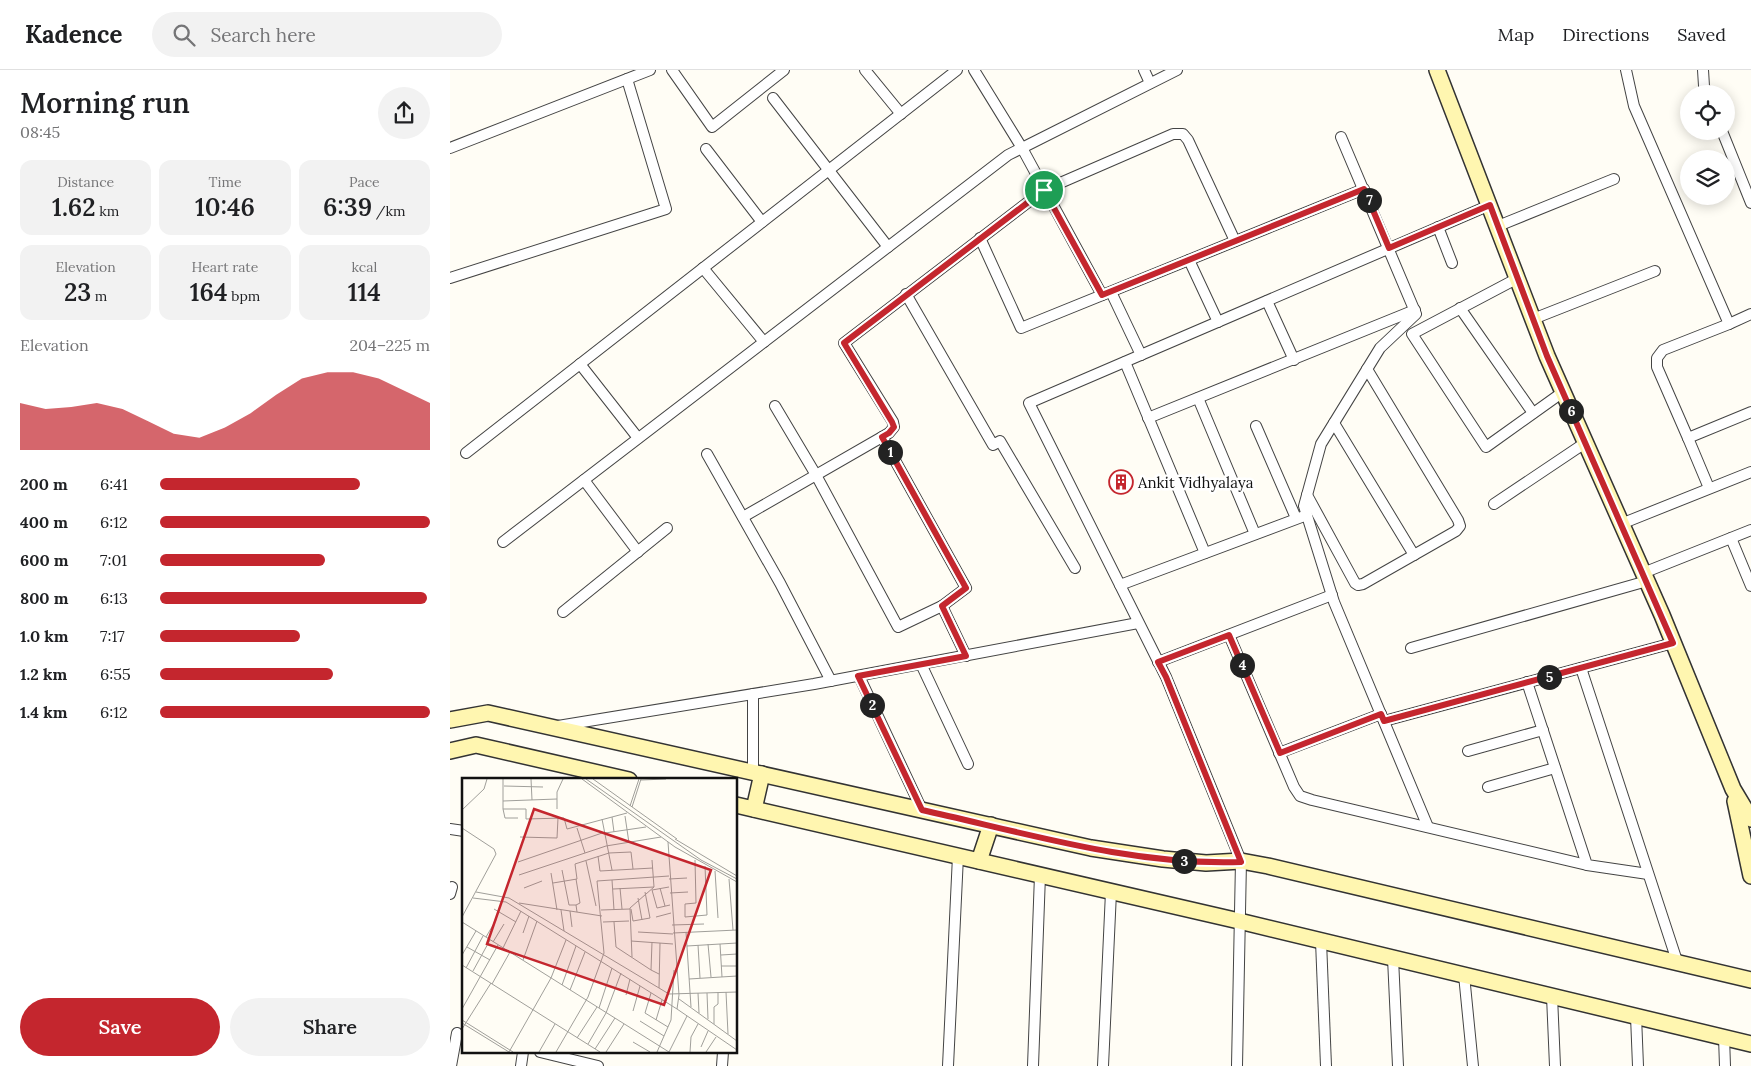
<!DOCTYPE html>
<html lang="en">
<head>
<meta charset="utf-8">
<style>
  body { margin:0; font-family:Lora,serif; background:#f2f2f2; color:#202124; height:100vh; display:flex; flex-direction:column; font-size:19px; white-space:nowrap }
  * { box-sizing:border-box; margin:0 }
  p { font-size:16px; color:#757577 }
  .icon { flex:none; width:28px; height:28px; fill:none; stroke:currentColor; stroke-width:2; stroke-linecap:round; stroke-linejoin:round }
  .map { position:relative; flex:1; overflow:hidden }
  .side { display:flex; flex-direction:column; background:#fff; width:450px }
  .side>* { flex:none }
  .fabs { position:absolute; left:1230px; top:15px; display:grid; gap:10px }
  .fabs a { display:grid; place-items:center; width:55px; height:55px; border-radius:50%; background:#fff; box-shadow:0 2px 12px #0003; font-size:25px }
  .pin { position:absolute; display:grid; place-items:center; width:42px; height:42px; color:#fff; margin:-21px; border:2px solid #fff; border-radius:50%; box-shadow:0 1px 5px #0007 }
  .km { position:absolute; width:25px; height:25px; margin:-12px; border-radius:50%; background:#222; color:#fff; font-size:14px; line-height:25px; text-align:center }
  .round { display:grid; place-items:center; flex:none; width:52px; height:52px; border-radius:26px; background:#f2f2f2 }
  .summary { display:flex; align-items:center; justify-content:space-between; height:85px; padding:0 20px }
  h1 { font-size:28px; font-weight:600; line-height:38px }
  .metrics { display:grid; grid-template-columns:repeat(3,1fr); gap:8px; height:85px; padding:5px 20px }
  .metrics div { display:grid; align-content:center; border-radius:12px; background:#f2f2f2; text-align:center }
  .metrics b { font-size:25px; font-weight:600 }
  .metrics small { font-size:14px; font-weight:400 }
  .metrics p { font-size:14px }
  .chart { height:140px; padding:10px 20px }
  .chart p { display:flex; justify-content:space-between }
  .chart svg { width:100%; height:90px; margin-top:5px; fill:#c4262e; opacity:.7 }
  .button { display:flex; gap:10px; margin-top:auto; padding:10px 20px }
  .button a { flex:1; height:58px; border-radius:30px; background:#c4262e; color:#fff; font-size:20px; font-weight:600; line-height:58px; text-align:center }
  .button a+a { background:#f2f2f2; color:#202124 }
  ul { padding:0 20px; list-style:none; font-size:16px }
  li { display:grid; grid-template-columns:80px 60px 1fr; align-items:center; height:38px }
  li i { height:12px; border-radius:6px; background:#c4262e }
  header { display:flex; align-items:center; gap:30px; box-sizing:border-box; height:70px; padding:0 25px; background:#fff; border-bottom:1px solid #e0e0e0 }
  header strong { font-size:24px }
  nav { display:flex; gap:28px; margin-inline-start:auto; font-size:18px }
  .search { width:350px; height:45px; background:#f2f2f2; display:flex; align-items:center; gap:12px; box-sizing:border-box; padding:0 18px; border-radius:28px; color:#757577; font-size:19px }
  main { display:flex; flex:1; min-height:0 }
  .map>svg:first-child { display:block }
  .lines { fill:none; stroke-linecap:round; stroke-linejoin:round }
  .street-casing { stroke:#444; stroke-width:12 }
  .secondary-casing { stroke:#333; stroke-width:18 }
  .street { stroke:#fff; stroke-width:10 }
  .secondary { stroke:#fff6b0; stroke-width:15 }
  .route-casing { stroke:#fff; stroke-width:10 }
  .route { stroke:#c4262e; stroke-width:6 }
  .labels { text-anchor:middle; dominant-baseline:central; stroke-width:5; stroke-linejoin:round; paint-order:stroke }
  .poi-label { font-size:15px; fill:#111; stroke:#fff; text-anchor:start }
  .inset-road { fill:none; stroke:#a09f9a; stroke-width:1 }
  .view { fill:#c4262e; fill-opacity:0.15; stroke:#c4262e; stroke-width:2.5 }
  .inset-edge { fill:none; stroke:#111; stroke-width:2.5 }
</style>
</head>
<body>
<header>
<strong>Kadence</strong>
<div class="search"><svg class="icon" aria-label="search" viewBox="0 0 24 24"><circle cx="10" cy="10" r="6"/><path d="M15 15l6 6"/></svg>Search here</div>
<nav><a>Map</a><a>Directions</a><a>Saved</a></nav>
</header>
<main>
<section class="side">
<div class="summary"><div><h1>Morning run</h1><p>08:45</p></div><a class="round"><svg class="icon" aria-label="share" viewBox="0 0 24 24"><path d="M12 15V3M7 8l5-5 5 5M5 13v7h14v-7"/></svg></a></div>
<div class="metrics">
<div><p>Distance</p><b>1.62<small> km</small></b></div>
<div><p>Time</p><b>10:46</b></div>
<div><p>Pace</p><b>6:39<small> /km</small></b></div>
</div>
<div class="metrics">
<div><p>Elevation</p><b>23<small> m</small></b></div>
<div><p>Heart rate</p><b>164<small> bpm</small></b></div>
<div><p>kcal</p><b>114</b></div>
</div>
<div class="chart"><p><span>Elevation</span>204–225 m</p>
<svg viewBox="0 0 160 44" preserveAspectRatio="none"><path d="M0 44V21L10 24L20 23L30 21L40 24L50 30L60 36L70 38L80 33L90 26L100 17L110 9L120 6L130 6L140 9L150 15L160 21V44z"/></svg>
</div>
<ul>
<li><b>200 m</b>6:41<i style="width:74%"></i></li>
<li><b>400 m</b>6:12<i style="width:100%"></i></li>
<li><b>600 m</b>7:01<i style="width:61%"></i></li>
<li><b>800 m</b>6:13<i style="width:99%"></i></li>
<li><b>1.0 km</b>7:17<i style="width:52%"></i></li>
<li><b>1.2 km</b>6:55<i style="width:64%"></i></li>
<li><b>1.4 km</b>6:12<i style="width:100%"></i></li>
</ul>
<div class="button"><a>Save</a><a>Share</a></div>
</section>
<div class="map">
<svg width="1301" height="996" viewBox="0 0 1301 996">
  <rect width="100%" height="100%" fill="#fffdf5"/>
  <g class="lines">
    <g class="street-casing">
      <g id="street">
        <polyline points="222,0 262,57 334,0"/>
        <polyline points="415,0 451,44"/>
        <polyline points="524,0 572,78 652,225"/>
        <polyline points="694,0 700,13"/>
        <polyline points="1176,0 1184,36 1279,254 1213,280 1207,288 1207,297 1238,368 1301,342"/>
        <polyline points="1253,0 1254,16 1257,24"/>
        <polyline points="323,28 438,177"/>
        <polyline points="1272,61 1301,133"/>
        <polyline points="891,67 966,244 930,278 871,374 854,436 884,532 978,757"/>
        <polyline points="0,78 200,0"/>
        <polyline points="256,79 312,152"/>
        <polyline points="1048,156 1164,109"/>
        <polyline points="988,157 1002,193"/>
        <polyline points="530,168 571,258 914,119"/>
        <polyline points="739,190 768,252"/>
        <polyline points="253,198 314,272"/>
        <polyline points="0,208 216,139 177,9"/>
        <polyline points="1068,208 962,264 1036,377 1113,322"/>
        <polyline points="661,222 691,285"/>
        <polyline points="456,224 543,375 550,371 625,498"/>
        <polyline points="817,231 844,290"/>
        <polyline points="1010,238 1083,343"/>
        <polyline points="1083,249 1205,201"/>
        <polyline points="1279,254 1301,244"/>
        <polyline points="675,292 755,483"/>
        <polyline points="130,294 188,368"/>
        <polyline points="748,328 805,464"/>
        <polyline points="325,336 366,405 448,557 492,536 516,586"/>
        <polyline points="698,348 965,240"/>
        <polyline points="884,353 964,485"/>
        <polyline points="806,356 846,448"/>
        <polyline points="432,367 516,518 492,536"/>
        <polyline points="1238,368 1259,418"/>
        <polyline points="16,383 507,0"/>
        <polyline points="257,384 330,513 381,611"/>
        <polyline points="134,410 188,482"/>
        <polyline points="857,425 905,513 908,515 913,514 1006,461 1010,456 1008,450 917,299"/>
        <polyline points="1044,434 1135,373"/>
        <polyline points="293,447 439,363 444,357 443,352 394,273 594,120 723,64 733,64 738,70 785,171"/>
        <polyline points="1171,454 1301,402"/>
        <polyline points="1281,468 1301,516"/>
        <polyline points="53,472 558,85 727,0"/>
        <polyline points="1193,503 1301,460"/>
        <polyline points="670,515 857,445"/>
        <polyline points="113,542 217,458"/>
        <polyline points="779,565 844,717 850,726 862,730 1137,795"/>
        <polyline points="961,578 1197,511"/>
        <polyline points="708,592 882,525"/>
        <polyline points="471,594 518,694"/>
        <polyline points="1131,598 1228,894"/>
        <polyline points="409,606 472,740"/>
        <polyline points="1077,612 1137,795 1198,804"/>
        <polyline points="934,651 1223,573"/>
        <polyline points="108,656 364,614 688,553"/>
        <polyline points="1018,681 1093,660"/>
        <polyline points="829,683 931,644"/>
        <polyline points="303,702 303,624"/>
        <polyline points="1038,717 1105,698"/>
        <polyline points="0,759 14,761"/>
        <polyline points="0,824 2,817"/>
        <polyline points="871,871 876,996"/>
        <polyline points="943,888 948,996"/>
        <polyline points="1014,905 1023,996"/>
        <polyline points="1102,926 1105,996"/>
        <polyline points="1186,946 1188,996"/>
        <polyline points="1274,967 1275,996"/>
        <polyline points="90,982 148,996"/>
        <polyline points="1,996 7,963"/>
        <polyline points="71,996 73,982"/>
        <polyline points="272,996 273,982"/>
        <polyline points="498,996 508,786"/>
        <polyline points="583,996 590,805"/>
        <polyline points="653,996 661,822"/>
        <polyline points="787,996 791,791 716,607 579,333 1040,135"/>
      </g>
    </g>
    <g class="secondary-casing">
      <g id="secondary">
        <polyline points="987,0 1097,286 1212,545 1283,719 1301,749"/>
        <polyline points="0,650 38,643 641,778 713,789 756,793 791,791 818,796 1301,910"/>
        <polyline points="0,681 26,675 179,710"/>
        <polyline points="1285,731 1301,806"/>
        <polyline points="286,735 789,851 1301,974"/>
        <polyline points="304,739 312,704"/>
        <polyline points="529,791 541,755"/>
      </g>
    </g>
    <use href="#street" class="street"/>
    <use href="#secondary" class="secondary"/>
  </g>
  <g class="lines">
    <g class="route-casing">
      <path id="route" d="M 914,119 L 939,178 L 1040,135 L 1097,286 L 1223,573 L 934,651 L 931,644 L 830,683 L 779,565 L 708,592 L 716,607 L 791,792 C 683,796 576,763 472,740 L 408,606 L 516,586 L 492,536 L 516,518 L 432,367 L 439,363 L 444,357 L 442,352 L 394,273 L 594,120 L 652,225 Z"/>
    </g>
    <use href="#route" class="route"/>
  </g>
  <defs>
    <g id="building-ring" transform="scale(1.25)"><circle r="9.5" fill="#fff" stroke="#c4262e" stroke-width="1.5"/><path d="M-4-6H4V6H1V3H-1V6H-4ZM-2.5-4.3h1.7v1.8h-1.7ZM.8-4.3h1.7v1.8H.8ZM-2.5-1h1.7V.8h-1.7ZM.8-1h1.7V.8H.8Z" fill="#c4262e"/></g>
  </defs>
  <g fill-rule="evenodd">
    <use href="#building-ring" x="671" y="412"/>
  </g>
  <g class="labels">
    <g class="poi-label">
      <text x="688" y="412">Ankit Vidhyalaya</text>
    </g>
  </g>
  <g transform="translate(12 708)">
    <rect width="275" height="275" fill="#fffdf5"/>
    <path class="inset-road" d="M 41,1 L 41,31 L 64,31 L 64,41 L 102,40 L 105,51 L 165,35M 69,1 L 70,22M 120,1 L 213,69 L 275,104M 124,1 L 239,82 L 275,101M 131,1 L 215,61M 179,2 L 204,1M 42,8 L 81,9M 41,23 L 95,21M 168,28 L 177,1M 170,29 L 179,1M 41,31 L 43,40 L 56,40M 95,31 L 95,14 L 101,1M 0,32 L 22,11 L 25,1M 163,38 L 167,65M 150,39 L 152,54M 140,41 L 150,92M 0,50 L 32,71 L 34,76 L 0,139M 115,50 L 123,75M 143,55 L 184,49M 58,59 L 95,60 L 96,40M 213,61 L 275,98M 136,78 L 138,93 L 191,90M 233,82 L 234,125 L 223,126 L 223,139 L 245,137 L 243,88M 124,83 L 134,128M 56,84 L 143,54M 100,92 L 107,127 L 114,127 L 115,134M 253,93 L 256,140M 89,95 L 95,132M 57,97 L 144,68 L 199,59M 114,101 L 118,125 L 114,127M 207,101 L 225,100M 267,101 L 271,152M 150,102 L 152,132M 91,105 L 115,101 L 113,86 L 147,75 L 169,74 L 171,91M 207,109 L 190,112 L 195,130 L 208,127M 62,110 L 80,103M 158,110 L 160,131M 198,110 L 203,128M 151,111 L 192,109M 14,114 L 47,120 L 207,216 L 275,214M 208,115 L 226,114M 11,120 L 44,124 L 215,231 L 217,217 L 206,64M 176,120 L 180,142M 57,125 L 140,138M 32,131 L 54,144M 169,131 L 171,143 L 188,140 L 183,114M 99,132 L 102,153M 139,132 L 168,131M 108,133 L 110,149M 194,139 L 209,135M 0,144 L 207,274M 141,144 L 167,143M 152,144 L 154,169 L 189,192M 210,147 L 242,146M 176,154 L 211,156M 224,154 L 229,229M 61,155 L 67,138M 211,155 L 275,152M 24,159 L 34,142M 169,163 L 211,166M 31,164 L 42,146M 190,164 L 189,192 L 197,196M 246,166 L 249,199M 258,166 L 260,199M 236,167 L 238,200M 225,168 L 275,165M 5,169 L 28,182M 41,170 L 59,133M 0,177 L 14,153M 259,177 L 275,176M 170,179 L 168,130 L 192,109 L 190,82M 61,182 L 75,143M 0,187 L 138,274M 259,188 L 275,188M 4,190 L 21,158M 11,193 L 28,162M 227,201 L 275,198M 30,206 L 48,174M 100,207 L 114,168M 197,210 L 198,165M 108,212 L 123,174M 264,214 L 266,256M 189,215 L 183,235 L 206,249M 236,215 L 237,235M 245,215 L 246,241M 164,217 L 168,201M 217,221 L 275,263M 137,230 L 150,190M 0,231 L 36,167M 215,231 L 275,272M 171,233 L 178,208M 0,242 L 51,274M 194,242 L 200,222M 178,243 L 202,258M 0,245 L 47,274M 252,246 L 252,229 L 256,226 L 256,214M 0,251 L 29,205M 115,260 L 135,229M 171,264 L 188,274M 126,266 L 144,235 L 159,195M 239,269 L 246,253M 133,271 L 153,240M 47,274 L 89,200 L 104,162M 77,274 L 93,246M 94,274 L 126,219 L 142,175 L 135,103 L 207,98M 144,274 L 162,246M 195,274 L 209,242 L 212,192M 207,274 L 225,238M 228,274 L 229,259 L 236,246M 244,274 L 254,259"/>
    <path class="view" d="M 72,31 L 249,92 L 202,227 L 25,166 Z"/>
    <rect width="275" height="275" class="inset-edge"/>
  </g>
</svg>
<div class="fabs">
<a><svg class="icon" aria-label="locate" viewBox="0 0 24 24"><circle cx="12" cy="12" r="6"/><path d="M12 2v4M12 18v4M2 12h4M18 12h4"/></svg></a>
<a><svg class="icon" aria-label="layers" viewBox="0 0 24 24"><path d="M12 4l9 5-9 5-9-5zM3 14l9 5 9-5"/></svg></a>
</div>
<div class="pin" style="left:594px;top:120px;background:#1e9e55"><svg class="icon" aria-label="arrive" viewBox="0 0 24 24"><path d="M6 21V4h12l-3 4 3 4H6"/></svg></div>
<b class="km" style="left:440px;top:382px">1</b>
<b class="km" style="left:422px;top:635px">2</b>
<b class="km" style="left:734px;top:791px">3</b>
<b class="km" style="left:792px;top:595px">4</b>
<b class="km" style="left:1099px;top:607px">5</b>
<b class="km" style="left:1121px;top:341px">6</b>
<b class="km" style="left:919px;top:130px">7</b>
</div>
</main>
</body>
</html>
